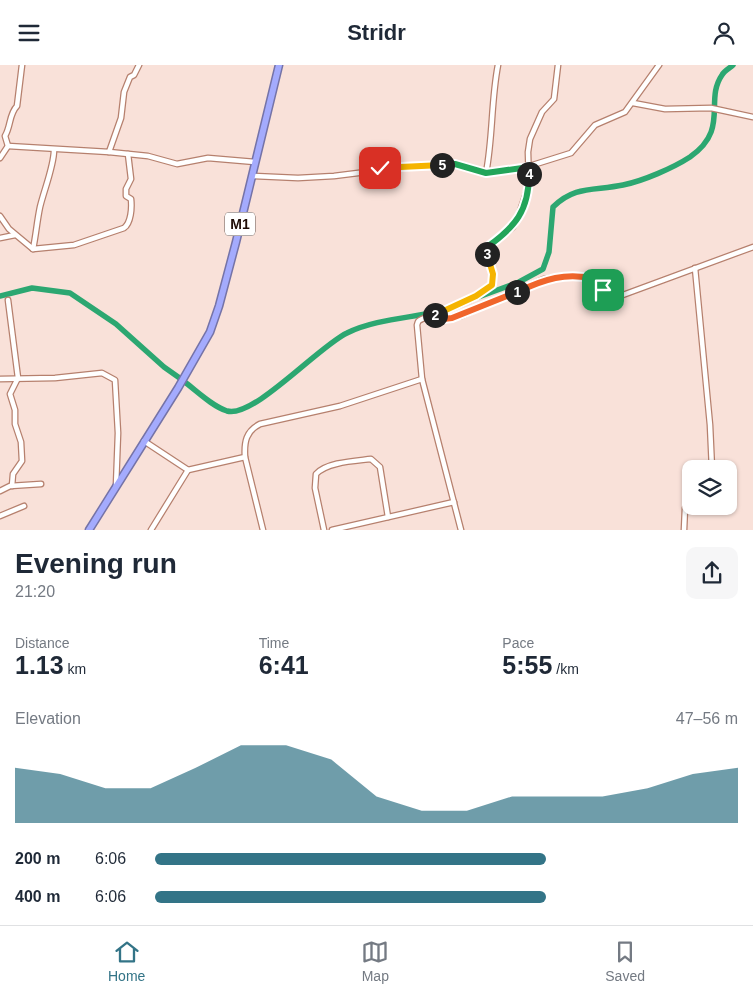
<!DOCTYPE html>
<html lang="en">
<head>
<meta charset="utf-8">
<style>
  body { margin:0; font-family:Helvetica,sans-serif; background:#f6f6f7; color:#1f2937; height:100vh; display:flex; flex-direction:column; font-size:19px; white-space:nowrap }
  * { box-sizing:border-box; margin:0 }
  p { font-size:16px; color:#747a83 }
  .icon { flex:none; width:28px; height:28px; fill:none; stroke:currentColor; stroke-width:2; stroke-linecap:round; stroke-linejoin:round }
  .map { position:relative; height:465px; overflow:hidden }
  .sheet { display:flex; flex-direction:column; background:#fff; flex:1 }
  .sheet>* { flex:none }
  .tools { position:absolute; left:682px; top:395px; display:grid; gap:10px }
  .tools a { display:grid; place-items:center; width:55px; height:55px; border-radius:10px; background:#fff; box-shadow:0 1px 4px #0004; font-size:25px }
  .pin { position:absolute; display:grid; place-items:center; width:42px; height:42px; color:#fff; margin:-21px; border-radius:10px; box-shadow:0 2px 8px #0006 }
  .km { position:absolute; width:25px; height:25px; margin:-12px; border-radius:50%; background:#222; color:#fff; font-size:14px; line-height:25px; text-align:center }
  .round { display:grid; place-items:center; flex:none; width:52px; height:52px; border-radius:10px; background:#f6f6f7 }
  .head { display:flex; align-items:center; justify-content:space-between; height:85px; padding:0 15px }
  h1 { font-size:28px; font-weight:700; line-height:38px }
  .stats { display:grid; grid-template-columns:repeat(3,1fr); gap:8px; height:85px; padding:5px 15px }
  .stats div { display:grid; align-content:center }
  .stats b { font-size:25px; font-weight:700 }
  .stats small { font-size:14px; font-weight:400 }
  .stats p { font-size:14px }
  .chart { height:140px; padding:10px 15px }
  .chart p { display:flex; justify-content:space-between }
  .chart svg { width:100%; height:90px; margin-top:5px; fill:#337487; opacity:.7 }
  ul { padding:0 15px; list-style:none; font-size:16px }
  li { display:grid; grid-template-columns:80px 60px 1fr; align-items:center; height:38px }
  li i { height:12px; border-radius:6px; background:#337487 }
  header { display:flex; justify-content:space-between; align-items:center; height:65px; padding:0 15px; background:#fff; font-size:22px; font-weight:700 }
  .tab-bar { display:flex; justify-content:space-around; align-items:center; height:70px; border-top:1px solid #e0e1e3; background:#fff; font-size:14px; color:#747a83 }
  .tab-bar a { display:grid; justify-items:center; gap:2px }
  .tab-bar .selected { color:#337487 }
  .map>svg:first-child { display:block }
  .lines { fill:none; stroke-linecap:round; stroke-linejoin:round }
  .river { stroke:#2ca771; stroke-width:5.5 }
  .minor-casing { stroke:#b6806e; stroke-width:7 }
  .highway-casing { stroke:#7573a7; stroke-width:9 }
  .minor { stroke:#fff; stroke-width:4.5 }
  .highway { stroke:#a4abfd; stroke-width:6 }
  .split-1-casing { stroke:#fff; stroke-width:10 }
  .split-2-casing { stroke:#fff; stroke-width:10 }
  .split-3-casing { stroke:#fff; stroke-width:10 }
  .split-4-casing { stroke:#fff; stroke-width:10 }
  .split-5-casing { stroke:#fff; stroke-width:10 }
  .split-6-casing { stroke:#fff; stroke-width:10 }
  .split-1 { stroke:#f0652b; stroke-width:6 }
  .split-2 { stroke:#f0652b; stroke-width:6 }
  .split-3 { stroke:#f5b400; stroke-width:6 }
  .split-4 { stroke:#22a559; stroke-width:6 }
  .split-5 { stroke:#22a559; stroke-width:6 }
  .split-6 { stroke:#f5b400; stroke-width:6 }
  .labels { text-anchor:middle; dominant-baseline:central; stroke-width:5; stroke-linejoin:round; paint-order:stroke }
  .shield { fill:#fff; stroke:#625551; stroke-width:1 }
  .shield-label { font-size:14px; font-weight:bold; fill:#1f0c06 }
</style>
</head>
<body>
<header><svg class="icon" aria-label="menu" viewBox="0 0 24 24"><path d="M4 6h16M4 12h16M4 18h16"/></svg>Stridr<svg class="icon" aria-label="person" viewBox="0 0 24 24"><circle cx="12" cy="8" r="4"/><path d="M4 21q1-7 8-7t8 7"/></svg></header>
<div class="map">
<svg width="753" height="465" viewBox="0 0 753 465">
  <rect width="100%" height="100%" fill="#f9e1d9"/>
  <g class="lines">
    <g class="river">
      <polyline points="0,231 32,223 70,228 116,259 164,302 181,314"/>
      <path d="M 473,234 L 519,217 L 543,204 L 549,187 L 553,142 C 575,120 595,126 623,120 C 643,116 673,103 690,92 C 730,64 704,36 722,10 C 724,6 730,3 733,0"/>
      <path d="M 186,318 C 198,327 212,341 227,346 C 253,354 319,281 347,268 C 373,255 408,253 436,247"/>
    </g>
    <g class="minor-casing">
      <g id="minor">
        <polyline points="633,38 665,44 711,43 753,52"/>
        <polyline points="8,81 109,87 121,53 124,27 130,12 134,10 139,0"/>
        <polyline points="109,87 148,91 177,99 208,93 255,97"/>
        <path d="M 0,93 L 8,81 L 5,71 C 11,61 9,49 17,41 L 22,0"/>
        <polyline points="486,108 520,104 571,88 595,60 625,47 659,0"/>
        <path d="M 252,111 L 298,113 L 334,111 L 366,107 L 388,102 L 452,99 L 486,108 C 493,72 491,36 498,0"/>
        <path d="M 0,151 L 9,164 L 33,184 L 74,180 L 124,163 C 131,158 132,143 131,134 L 126,131 L 126,124 L 131,114 L 128,89"/>
        <polyline points="0,173 15,170"/>
        <path d="M 33,184 C 36,170 37,156 40,142 C 44,125 54,101 54,85"/>
        <polyline points="695,203 710,360 712,404"/>
        <polyline points="8,235 18,313 10,329 15,345 15,359 21,377 22,396 13,409 12,421"/>
        <polyline points="431,252 438,255 461,251 544,214 566,211 597,214 601,219 608,234 612,234 753,182"/>
        <polyline points="0,314 55,313 102,308 115,315 118,368 116,421"/>
        <path d="M 144,376 L 188,405 L 245,392 C 244,377 246,366 260,359 L 340,341 L 422,314"/>
        <polyline points="245,392 263,465"/>
        <polyline points="0,426 10,421 41,419"/>
        <polyline points="0,451 24,441"/>
        <polyline points="151,465 188,405"/>
        <path d="M 324,465 L 315,423 L 316,409 C 327,397 355,396 371,394 L 380,402 L 388,452"/>
        <polyline points="332,465 454,437"/>
        <path d="M 461,465 L 422,314 L 417,260 C 418,256 418,256 422,254 C 446,243 471,240 492,220 L 493,209 L 486,184 L 513,162 L 518,152 L 529,120 L 528,87 L 530,74 L 542,47 L 554,34 L 558,0"/>
        <polyline points="684,465 685,443 691,438"/>
      </g>
    </g>
    <g class="highway-casing">
      <polyline id="highway" points="89,465 178,323 210,267 219,241 236,177 279,0"/>
    </g>
    <use href="#minor" class="minor"/>
    <use href="#highway" class="highway"/>
  </g>
  <g class="lines">
    <g class="split-1-casing">
      <path id="split-1" d="M 517,227 C 545,214 565,207 596,214 L 603,225"/>
    </g>
    <g class="split-2-casing">
      <polyline id="split-2" points="435,250 431,252 435,255 452,253 517,227"/>
    </g>
    <g class="split-3-casing">
      <polyline id="split-3" points="435,250 476,231 492,220 493,209 487,189"/>
    </g>
    <g class="split-4-casing">
      <path id="split-4" d="M 487,189 L 487,182 C 515,162 529,146 529,109"/>
    </g>
    <g class="split-5-casing">
      <polyline id="split-5" points="442,100 455,99 486,108 529,102 529,109"/>
    </g>
    <g class="split-6-casing">
      <polyline id="split-6" points="380,103 442,100"/>
    </g>
    <use href="#split-1" class="split-1"/>
    <use href="#split-2" class="split-2"/>
    <use href="#split-3" class="split-3"/>
    <use href="#split-4" class="split-4"/>
    <use href="#split-5" class="split-5"/>
    <use href="#split-6" class="split-6"/>
  </g>
  <g class="labels">
    <rect class="shield" x="225" y="147.5" width="30" height="23" rx="4"/>
    <g class="shield-label">
      <text x="240" y="159">M1</text>
    </g>
  </g>
</svg>
<div class="tools">
<a><svg class="icon" aria-label="layers" viewBox="0 0 24 24"><path d="M12 4l9 5-9 5-9-5zM3 14l9 5 9-5"/></svg></a>
</div>
<div class="pin" style="left:603px;top:225px;background:#1e9e55"><svg class="icon" aria-label="arrive" viewBox="0 0 24 24"><path d="M6 21V4h12l-3 4 3 4H6"/></svg></div>
<div class="pin" style="left:380px;top:103px;background:#d93025"><svg class="icon" aria-label="check" viewBox="0 0 24 24"><path d="M5 12l5 5 9-10"/></svg></div>
<b class="km" style="left:517px;top:227px">1</b>
<b class="km" style="left:435px;top:250px">2</b>
<b class="km" style="left:487px;top:189px">3</b>
<b class="km" style="left:529px;top:109px">4</b>
<b class="km" style="left:442px;top:100px">5</b>
</div>
<section class="sheet">
<div class="head"><div><h1>Evening run</h1><p>21:20</p></div><a class="round"><svg class="icon" aria-label="share" viewBox="0 0 24 24"><path d="M12 15V3M7 8l5-5 5 5M5 13v7h14v-7"/></svg></a></div>
<div class="stats">
<div><p>Distance</p><b>1.13<small> km</small></b></div>
<div><p>Time</p><b>6:41</b></div>
<div><p>Pace</p><b>5:55<small> /km</small></b></div>
</div>
<div class="chart"><p><span>Elevation</span>47–56 m</p>
<svg viewBox="0 0 160 44" preserveAspectRatio="none"><path d="M0 44V17L10 20L20 27L30 27L40 17L50 6L60 6L70 13L80 31L90 38L100 38L110 31L120 31L130 31L140 27L150 20L160 17V44z"/></svg>
</div>
<ul>
<li><b>200 m</b>6:06<i style="width:67%"></i></li>
<li><b>400 m</b>6:06<i style="width:67%"></i></li>
</ul>
</section>
<nav class="tab-bar">
<a class="selected"><svg class="icon" aria-label="home" viewBox="0 0 24 24"><path d="M3 11l9-7 9 7M6 9v11h12V9"/></svg>Home</a>
<a><svg class="icon" aria-label="map" viewBox="0 0 24 24"><path d="M3 6l6-2 6 2 6-2v14l-6 2-6-2-6 2zM9 4v14M15 6v14"/></svg>Map</a>
<a><svg class="icon" aria-label="saved" viewBox="0 0 24 24"><path d="M7 4h10v16l-5-4-5 4z"/></svg>Saved</a>
</nav>
</body>
</html>
